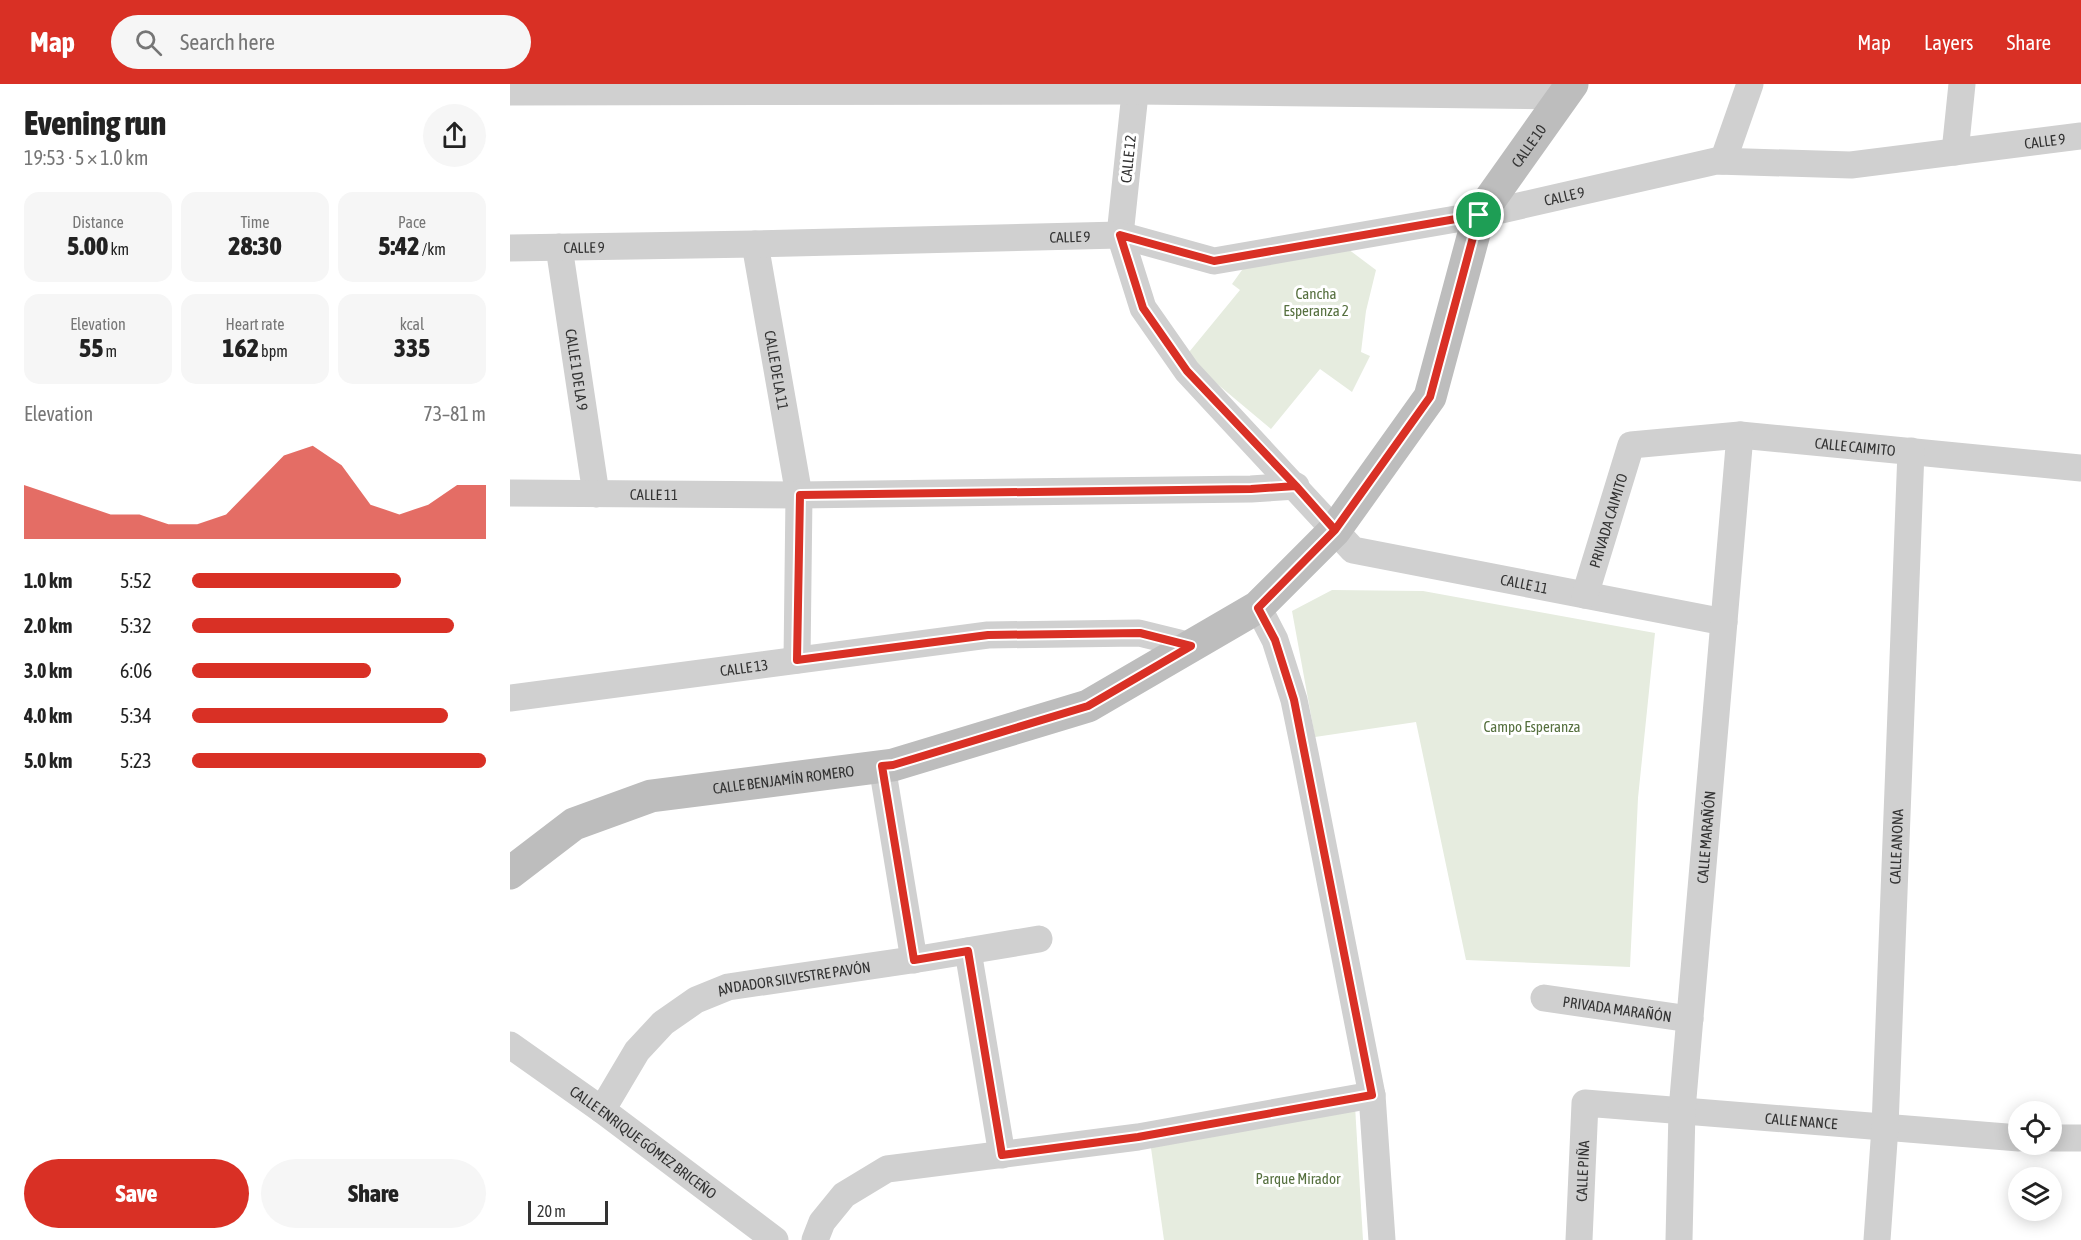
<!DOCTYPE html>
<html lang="en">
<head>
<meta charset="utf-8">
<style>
  body { margin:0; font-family:"Asap Condensed",sans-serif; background:#f6f6f6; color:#222; height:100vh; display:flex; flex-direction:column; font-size:22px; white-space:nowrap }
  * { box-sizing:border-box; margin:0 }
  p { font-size:20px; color:#767676 }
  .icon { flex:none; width:33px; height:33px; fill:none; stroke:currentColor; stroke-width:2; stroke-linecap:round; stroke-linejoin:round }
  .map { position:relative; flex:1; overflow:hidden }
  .side { display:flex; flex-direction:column; background:#fff; width:510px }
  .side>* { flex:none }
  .tools { position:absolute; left:1498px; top:1017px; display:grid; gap:12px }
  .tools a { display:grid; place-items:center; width:54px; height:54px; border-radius:50%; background:#fff; box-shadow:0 3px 15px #0003; font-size:30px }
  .scale { position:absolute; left:18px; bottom:15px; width:80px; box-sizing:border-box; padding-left:6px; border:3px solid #333; border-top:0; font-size:16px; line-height:21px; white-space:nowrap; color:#333; -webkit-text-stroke:4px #fff; paint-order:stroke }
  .pin { position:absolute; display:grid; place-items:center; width:51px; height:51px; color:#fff; margin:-26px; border:3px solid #fff; border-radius:50%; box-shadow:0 2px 6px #0007 }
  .round { display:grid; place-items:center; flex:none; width:63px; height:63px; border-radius:32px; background:#f6f6f6 }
  .summary { display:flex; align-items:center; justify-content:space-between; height:102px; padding:0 24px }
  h1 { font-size:33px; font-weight:800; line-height:45px }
  .figures { display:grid; grid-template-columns:repeat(3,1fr); gap:9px; height:102px; padding:6px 24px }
  .figures div { display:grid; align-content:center; border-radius:15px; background:#f6f6f6; text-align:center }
  .figures b { font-size:26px; font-weight:800 }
  .figures small { font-size:16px; font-weight:400 }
  .figures p { font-size:16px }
  .chart { height:168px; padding:12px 24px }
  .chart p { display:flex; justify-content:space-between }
  .chart svg { width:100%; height:108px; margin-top:6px; fill:#d93025; opacity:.7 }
  .action { display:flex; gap:12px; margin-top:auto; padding:12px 24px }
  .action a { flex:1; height:69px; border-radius:36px; background:#d93025; color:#fff; font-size:24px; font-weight:800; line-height:69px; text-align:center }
  .action a+a { background:#f6f6f6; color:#222 }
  ul { padding:0 24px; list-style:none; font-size:20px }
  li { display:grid; grid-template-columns:96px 72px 1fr; align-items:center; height:45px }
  li i { height:15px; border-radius:8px; background:#d93025 }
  header { display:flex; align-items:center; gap:36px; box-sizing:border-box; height:84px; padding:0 30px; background:#d93025; color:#fff }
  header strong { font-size:28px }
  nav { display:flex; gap:33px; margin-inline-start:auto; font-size:21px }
  .search { width:420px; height:54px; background:#f6f6f6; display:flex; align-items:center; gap:15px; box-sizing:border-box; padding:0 21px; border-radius:33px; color:#767676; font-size:22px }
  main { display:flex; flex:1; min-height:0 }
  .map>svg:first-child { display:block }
  .green { fill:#e6ecdf }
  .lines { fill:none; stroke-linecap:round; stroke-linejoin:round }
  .street { stroke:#d0d0d0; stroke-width:27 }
  .secondary { stroke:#bdbdbd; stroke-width:33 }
  .route-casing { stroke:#fff; stroke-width:12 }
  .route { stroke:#d93025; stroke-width:8 }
  .labels { text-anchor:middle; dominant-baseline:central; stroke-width:6; stroke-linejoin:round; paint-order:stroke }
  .street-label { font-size:15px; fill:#333; stroke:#fff }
  .park-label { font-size:15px; fill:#56703f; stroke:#fff }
</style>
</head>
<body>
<header>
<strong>Map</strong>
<div class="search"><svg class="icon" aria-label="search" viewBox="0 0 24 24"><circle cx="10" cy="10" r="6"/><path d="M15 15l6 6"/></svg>Search here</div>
<nav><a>Map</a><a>Layers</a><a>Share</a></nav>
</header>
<main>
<section class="side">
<div class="summary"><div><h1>Evening run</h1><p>19:53 · 5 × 1.0 km</p></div><a class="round"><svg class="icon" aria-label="share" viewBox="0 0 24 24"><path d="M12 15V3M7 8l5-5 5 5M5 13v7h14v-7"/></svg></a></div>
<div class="figures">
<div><p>Distance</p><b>5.00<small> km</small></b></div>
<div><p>Time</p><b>28:30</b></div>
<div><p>Pace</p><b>5:42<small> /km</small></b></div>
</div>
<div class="figures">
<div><p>Elevation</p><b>55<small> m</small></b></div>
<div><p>Heart rate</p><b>162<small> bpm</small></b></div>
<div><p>kcal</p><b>335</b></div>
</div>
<div class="chart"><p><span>Elevation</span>73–81 m</p>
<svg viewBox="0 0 160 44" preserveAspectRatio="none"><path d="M0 44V22L10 26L20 30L30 34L40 34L50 38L60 38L70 34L80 22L90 10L100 6L110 14L120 30L130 34L140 30L150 22L160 22V44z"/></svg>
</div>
<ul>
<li><b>1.0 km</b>5:52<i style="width:71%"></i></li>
<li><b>2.0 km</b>5:32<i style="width:89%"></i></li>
<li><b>3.0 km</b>6:06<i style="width:61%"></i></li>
<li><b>4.0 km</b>5:34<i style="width:87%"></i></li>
<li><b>5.0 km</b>5:23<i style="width:100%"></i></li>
</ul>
<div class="action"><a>Save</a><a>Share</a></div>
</section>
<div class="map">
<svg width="1571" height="1156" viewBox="0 0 1571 1156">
  <rect width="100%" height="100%" fill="#fff"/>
  <g class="green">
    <polygon points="834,162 866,186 856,227 851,268 860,272 842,308 810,285 761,345 675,273 730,206 722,200 737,179"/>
    <polygon points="822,506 913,507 1145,549 1128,714 1120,883 956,876 906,638 805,653 782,527"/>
    <polygon points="845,1022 853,1156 654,1156 640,1057"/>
  </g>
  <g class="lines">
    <g class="street">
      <path id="s1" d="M 626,0 L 610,151 L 633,224 L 677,287 L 843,466 L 1214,538"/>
      <polyline points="0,8 625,7 1055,12"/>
      <polyline points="1445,68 1452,0"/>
      <polyline points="1213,77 1240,0"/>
      <path id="s2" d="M 245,160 L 289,411 L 287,576"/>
      <path id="s3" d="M 49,163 L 86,410"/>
      <path id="s4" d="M 0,164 L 245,160 L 610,151 L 704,177 L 969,131 L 1206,77 L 1341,81 L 1571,52"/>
      <path id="s5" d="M 0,409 L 289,411 L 741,405 L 786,402"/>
      <path id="s6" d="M 1075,511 L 1121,361 L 1230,351 L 1571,384"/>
      <polyline points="748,523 765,556 784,616 796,674 862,1011 872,1156"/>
      <path id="s7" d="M 0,614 L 478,551 L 629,549 L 682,562"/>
      <polyline points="372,682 404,876"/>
      <polyline points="458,867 492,1071"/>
      <path id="s8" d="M 1034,914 L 1180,935"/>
      <path id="s9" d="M 0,961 L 92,1026 L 265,1156"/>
      <path id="s10" d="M 92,1026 L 127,967 L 153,939 L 186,916 L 218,903 L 415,874 L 529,855"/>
      <polyline points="1542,1054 1571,1054"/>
      <polyline points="305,1156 312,1138 334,1111 377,1085 628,1053 862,1011"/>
      <path id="s11" d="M 1069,1156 L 1075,1019 L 1509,1054"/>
      <path id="s12" d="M 1169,1156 L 1172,1026 L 1230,351"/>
      <path id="s13" d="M 1367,1156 L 1375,1043 L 1401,367"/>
    </g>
    <path class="secondary" id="s14" d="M 0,789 L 64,740 L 141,712 L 383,681 L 578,622 L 748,523 L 825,446 L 920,313 L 969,131 L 1062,0"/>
  </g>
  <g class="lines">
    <g class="route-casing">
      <polyline id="route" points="969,131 920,313 825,446 786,402 741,405 290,411 287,576 478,551 630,549 681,562 578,622 383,681 372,682 404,876 458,867 492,1071 628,1053 862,1011 784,616 765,556 748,524 825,446 786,402 677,287 633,224 610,151 704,177 969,131"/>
    </g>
    <use href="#route" class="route"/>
  </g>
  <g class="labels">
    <g class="street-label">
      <text stroke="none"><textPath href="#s4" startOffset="1550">CALLE 9</textPath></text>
      <text stroke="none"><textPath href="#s14" startOffset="1353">CALLE 10</textPath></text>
      <text transform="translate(618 75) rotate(-84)">CALLE 12</text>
      <text stroke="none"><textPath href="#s4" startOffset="1064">CALLE 9</textPath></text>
      <text stroke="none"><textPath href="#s4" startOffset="560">CALLE 9</textPath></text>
      <text stroke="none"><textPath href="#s4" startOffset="74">CALLE 9</textPath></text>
      <text stroke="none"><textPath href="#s3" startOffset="124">CALLE 1 DE LA 9</textPath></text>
      <text stroke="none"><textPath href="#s2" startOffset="128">CALLE DE LA 11</textPath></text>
      <text stroke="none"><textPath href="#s6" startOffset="382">CALLE CAIMITO</textPath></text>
      <text stroke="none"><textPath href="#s5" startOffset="144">CALLE 11</textPath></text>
      <text stroke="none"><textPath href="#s6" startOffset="78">PRIVADA CAIMITO</textPath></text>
      <text stroke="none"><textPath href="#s1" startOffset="724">CALLE 11</textPath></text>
      <text stroke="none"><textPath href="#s7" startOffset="236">CALLE 13</textPath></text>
      <text stroke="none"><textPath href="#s14" startOffset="296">CALLE BENJAMÍN ROMERO</textPath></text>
      <text stroke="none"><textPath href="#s12" startOffset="404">CALLE MARAÑÓN</textPath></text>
      <text stroke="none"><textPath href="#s13" startOffset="394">CALLE ANONA</textPath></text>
      <text stroke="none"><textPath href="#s10" startOffset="248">ANDADOR SILVESTRE PAVÓN</textPath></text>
      <text stroke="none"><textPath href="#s8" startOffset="74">PRIVADA MARAÑÓN</textPath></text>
      <text stroke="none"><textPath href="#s11" startOffset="354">CALLE NANCE</textPath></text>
      <text stroke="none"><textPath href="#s9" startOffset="165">CALLE ENRIQUE GÓMEZ BRICEÑO</textPath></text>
      <text stroke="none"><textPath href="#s11" startOffset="69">CALLE PIÑA</textPath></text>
    </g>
    <g class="park-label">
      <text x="806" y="209">Cancha<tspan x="806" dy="17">Esperanza 2</tspan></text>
      <text x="1022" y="642">Campo Esperanza</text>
      <text x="788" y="1094">Parque Mirador</text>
    </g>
  </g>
</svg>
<div class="tools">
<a><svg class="icon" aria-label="locate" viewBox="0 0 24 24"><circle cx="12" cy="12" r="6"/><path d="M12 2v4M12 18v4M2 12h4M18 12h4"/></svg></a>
<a><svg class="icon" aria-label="layers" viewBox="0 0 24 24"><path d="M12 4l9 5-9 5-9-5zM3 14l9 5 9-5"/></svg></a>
</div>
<div class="scale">20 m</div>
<div class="pin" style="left:969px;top:131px;background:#1e9e55"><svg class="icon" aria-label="arrive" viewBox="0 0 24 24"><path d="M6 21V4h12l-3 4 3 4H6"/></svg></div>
</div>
</main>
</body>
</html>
